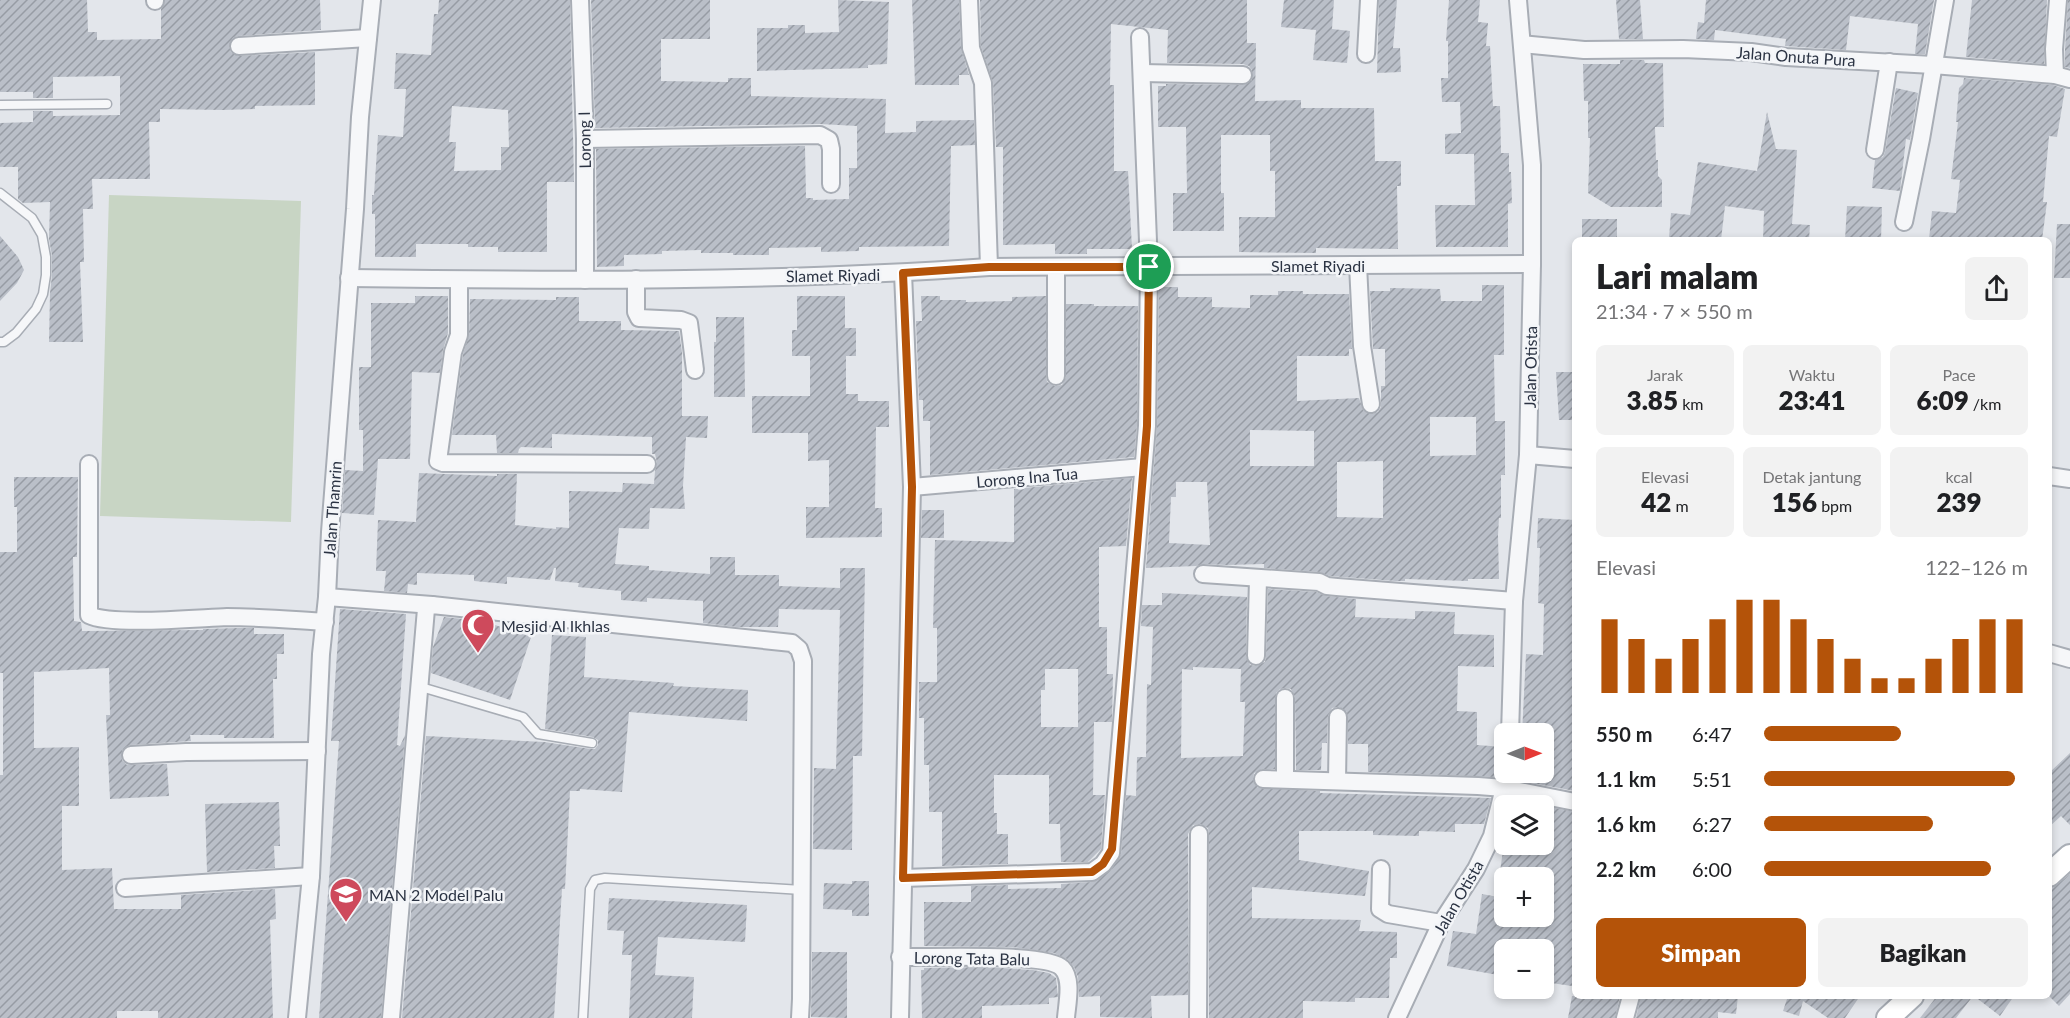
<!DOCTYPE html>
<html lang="id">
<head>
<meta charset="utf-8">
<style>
  body { margin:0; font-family:Lato,sans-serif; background:#f2f2f2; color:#202124; height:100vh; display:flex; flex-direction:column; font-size:22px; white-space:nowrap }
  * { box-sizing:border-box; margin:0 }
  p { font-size:20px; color:#757577 }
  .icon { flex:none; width:33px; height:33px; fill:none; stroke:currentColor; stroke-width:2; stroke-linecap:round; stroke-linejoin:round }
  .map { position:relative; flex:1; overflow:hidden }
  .details { position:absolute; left:1572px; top:237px; width:480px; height:762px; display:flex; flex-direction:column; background:#fff; border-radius:9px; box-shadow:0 3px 9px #0003 }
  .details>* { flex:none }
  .needle { width:39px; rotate:89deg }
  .controls { position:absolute; left:1494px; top:723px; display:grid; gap:12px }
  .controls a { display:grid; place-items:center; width:60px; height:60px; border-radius:9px; background:#fff; box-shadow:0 3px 9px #0003; font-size:30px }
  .pin { position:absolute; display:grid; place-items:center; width:51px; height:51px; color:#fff; margin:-26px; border:3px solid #fff; border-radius:50%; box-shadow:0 2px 6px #0007 }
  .round { display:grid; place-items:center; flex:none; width:63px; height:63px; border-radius:9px; background:#f2f2f2 }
  .head { display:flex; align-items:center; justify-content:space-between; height:102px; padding:0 24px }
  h1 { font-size:33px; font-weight:800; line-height:45px }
  .stats { display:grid; grid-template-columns:repeat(3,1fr); gap:9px; height:102px; padding:6px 24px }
  .stats div { display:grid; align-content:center; border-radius:9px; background:#f2f2f2; text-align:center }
  .stats b { font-size:26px; font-weight:800 }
  .stats small { font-size:16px; font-weight:400 }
  .stats p { font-size:16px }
  .chart { height:168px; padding:12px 24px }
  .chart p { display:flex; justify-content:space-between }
  .chart svg { width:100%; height:108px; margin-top:6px; stroke:#b45309; stroke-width:6 }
  .action { display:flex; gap:12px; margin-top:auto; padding:12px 24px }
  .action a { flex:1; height:69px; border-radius:9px; background:#b45309; color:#fff; font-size:24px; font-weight:800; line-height:69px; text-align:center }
  .action a+a { background:#f2f2f2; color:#202124 }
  ul { padding:0 24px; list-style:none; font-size:20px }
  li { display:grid; grid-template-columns:96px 72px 1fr; align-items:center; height:45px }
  li i { height:15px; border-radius:8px; background:#b45309 }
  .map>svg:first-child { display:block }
  .garden { fill:#c8d5c4 }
  .building { fill:url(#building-hatch); fill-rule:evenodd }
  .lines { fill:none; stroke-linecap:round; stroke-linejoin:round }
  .lane-casing { stroke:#a8adb5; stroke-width:11 }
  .street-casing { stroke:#a8adb5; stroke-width:20 }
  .secondary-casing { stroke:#a8adb5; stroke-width:26 }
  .lane { stroke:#f6f7f9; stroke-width:8 }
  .street { stroke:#f6f7f9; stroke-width:16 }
  .secondary { stroke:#fff; stroke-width:22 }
  .route-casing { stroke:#fff; stroke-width:12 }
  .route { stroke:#b45309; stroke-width:8 }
  .labels { text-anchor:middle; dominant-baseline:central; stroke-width:5; stroke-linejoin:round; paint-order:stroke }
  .street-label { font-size:16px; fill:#2b3343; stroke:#f3f5f8 }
  .poi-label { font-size:16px; fill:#2b3343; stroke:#f3f5f8; text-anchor:start }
</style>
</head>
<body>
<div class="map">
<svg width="2070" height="1018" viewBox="0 0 2070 1018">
  <defs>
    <pattern id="building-hatch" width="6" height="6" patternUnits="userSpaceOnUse" patternTransform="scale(1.5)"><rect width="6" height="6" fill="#babfc8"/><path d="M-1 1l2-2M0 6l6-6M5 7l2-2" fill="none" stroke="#979ca4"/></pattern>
  </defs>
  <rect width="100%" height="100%" fill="#e3e6eb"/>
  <polygon class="garden" points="109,195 301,201 291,522 100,516"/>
  <g class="building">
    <polygon points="0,0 87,0 88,32 97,32 97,40 161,39 161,9 165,0 320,0 321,30 238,36 233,38 229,46 231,52 239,56 315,52 315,105 255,106 255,109 223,110 160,109 160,122 149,122 150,179 92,179 93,209 83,209 84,262 80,262 83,342 49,342 50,293 52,275 52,256 49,239 50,202 23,203 18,199 18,167 0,167 0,123 33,122 33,111 53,111 53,116 120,115 120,76 53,77 53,98 33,98 33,92 0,92"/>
    <path d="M 439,0 L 570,0 L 574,182 L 547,182 L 547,252 L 498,252 L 498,247 L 468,247 L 468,244 L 416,244 L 416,257 L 375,257 L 375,214 L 372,214 L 372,195 L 374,195 L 378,135 L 403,137 L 406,89 L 394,89 L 396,53 L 431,55 L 434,14 L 438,14 ZM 452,106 L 508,110 L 509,147 L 501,147 L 501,170 L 454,171 L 456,142 L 449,142 Z"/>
    <polygon points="591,0 710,0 710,39 661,39 661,81 728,82 728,78 751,78 751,96 886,99 885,133 916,132 916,121 974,120 975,145 951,146 949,246 859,247 859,251 821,252 821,247 769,248 769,255 733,255 733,253 701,253 701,250 662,251 662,254 624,255 624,266 597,267 596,149 805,146 806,198 813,198 813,200 849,199 849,168 857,168 857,126 820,124 595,128"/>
    <polygon points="838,0 889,2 887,64 868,65 868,68 757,71 757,28 788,28 788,25 805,25 805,33 839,32"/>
    <polygon points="912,0 959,0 961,49 969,75 959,75 959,85 915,85"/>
    <polygon points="980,0 1247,0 1247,43 1256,43 1255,101 1301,100 1301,108 1374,108 1375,161 1401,161 1401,186 1397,186 1398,249 1316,248 1316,253 1239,252 1239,217 1275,217 1275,171 1270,171 1270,135 1221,135 1221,193 1224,193 1224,231 1173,231 1173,193 1187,193 1186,127 1158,127 1158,86 1166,86 1166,84 1243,85 1252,80 1252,70 1249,66 1243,64 1167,63 1168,30 1111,24 1110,85 1114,85 1114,171 1128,171 1132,249 1087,249 1087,254 1055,254 1055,244 1003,245 1003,147 996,147 993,82 981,46"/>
    <polygon points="1284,0 1334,0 1332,29 1350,31 1347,63 1313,60 1316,30 1281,27"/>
    <polygon points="1379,0 1397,0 1393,48 1400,48 1401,72 1377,73"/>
    <polygon points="1449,0 1480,0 1478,22 1488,23 1486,46 1490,46 1493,106 1500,106 1501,153 1509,153 1509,172 1511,172 1512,203 1508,204 1508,247 1436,247 1435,205 1475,205 1474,154 1445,154 1445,134 1461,133 1460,102 1442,102 1441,78 1448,78 1448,41 1446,41"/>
    <polygon points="1616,0 1640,0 1643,39 1619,39"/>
    <polygon points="1706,0 1934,0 1925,54 1915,54 1918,24 1850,16 1846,50 1785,46 1786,39 1715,30 1714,40 1696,39 1698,22 1704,23"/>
    <polygon points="1972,0 2047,0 2044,64 1966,57"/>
    <polygon points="2068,0 2070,0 2070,68 2065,67 2065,49"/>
    <polygon points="1620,60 1644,60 1645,63 1663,63 1664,127 1655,127 1656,160 1658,160 1658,176 1662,180 1662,207 1611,207 1588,193 1590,138 1588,138 1588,101 1584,101 1583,64 1620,64"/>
    <polygon points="1964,78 2053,85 2065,89 2057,137 2049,136 2043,202 2047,202 2042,240 1929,239 1932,211 1956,213 1960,180 1951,179 1958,122 1956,122 1959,88 1963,84"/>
    <polygon points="1896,88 1918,93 1910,140 1906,139 1900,191 1872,188 1875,160 1883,157 1885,152"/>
    <polygon points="1767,112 1776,149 1797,150 1792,224 1810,225 1809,240 1763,240 1764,211 1725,206 1721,240 1669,238 1671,213 1690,215 1698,162 1757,171"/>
    <polygon points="1847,206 1882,207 1881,240 1845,240"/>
    <rect x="1582" y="219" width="35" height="21"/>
    <polygon points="2057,224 2070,224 2070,278 2054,278"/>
    <polygon points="0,236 18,257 24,270 17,283 0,301"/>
    <path d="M 1482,285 L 1504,285 L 1504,355 L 1494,355 L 1495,421 L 1505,421 L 1505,475 L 1501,475 L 1501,518 L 1499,518 L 1498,535 L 1499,579 L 1468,579 L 1468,581 L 1405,579 L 1405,581 L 1396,581 L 1330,576 L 1320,572 L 1264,568 L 1264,564 L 1227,565 L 1204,564 L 1196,566 L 1146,568 L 1157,427 L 1159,287 L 1178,287 L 1178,297 L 1212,297 L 1212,307 L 1250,308 L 1250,295 L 1278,295 L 1278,291 L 1303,291 L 1303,294 L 1349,294 L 1352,349 L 1349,349 L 1349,356 L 1297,356 L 1297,401 L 1359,398 L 1363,410 L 1372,414 L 1378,412 L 1381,407 L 1381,386 L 1385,386 L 1385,349 L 1373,349 L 1370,291 L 1390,291 L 1390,288 L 1440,289 L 1441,301 L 1482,301 ZM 1430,417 L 1476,417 L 1476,455 L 1430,456 ZM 1250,430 L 1314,431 L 1314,466 L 1250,466 ZM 1383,461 L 1383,518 L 1337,517 L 1337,462 ZM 1176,482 L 1207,482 L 1210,545 L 1169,543 L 1171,497 L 1176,497 Z"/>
    <polygon points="415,296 448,296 448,333 443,350 440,373 412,372 410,459 378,459 374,515 342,513 345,470 363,471 363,430 359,430 359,367 371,367 371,303 415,303"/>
    <polygon points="797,296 845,296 845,328 856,328 856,356 846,356 846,394 858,394 858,401 889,401 889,427 876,427 875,508 882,508 882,537 806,538 806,507 829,507 829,460 808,461 808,433 752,433 752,396 810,396 810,356 792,356 792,330 797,330"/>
    <polygon points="921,296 940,296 940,300 966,300 966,302 1012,301 1012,297 1046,296 1046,376 1047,382 1055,386 1062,385 1066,377 1066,304 1094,304 1094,306 1138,306 1137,425 1134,457 930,475 930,421 923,421 923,400 919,400 916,321 922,321"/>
    <polygon points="556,297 579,297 579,321 621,321 621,330 679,331 682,352 682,416 708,416 707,438 686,437 683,486 685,509 650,508 649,529 619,528 615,564 649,566 649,570 710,574 710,557 735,557 735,575 779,575 779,586 840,588 840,568 865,568 862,756 853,756 852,850 813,849 814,768 836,769 840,610 779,609 778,627 737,627 703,623 703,601 647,598 647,602 621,600 621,591 578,587 579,583 555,581 556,568 554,568 550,580 507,577 507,584 474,581 474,575 417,573 417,585 408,584 407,593 384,591 386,571 376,571 378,520 416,522 419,473 497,476 497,474 517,474 515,525 556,529 556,527 569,528 569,491 622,492 623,483 654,484 655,471 657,463 655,454 652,454 652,437 552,434 552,448 521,447 519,449 518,453 497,453 496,435 452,435 463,354 469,335 470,299 556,300"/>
    <polygon points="716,317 744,317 745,397 714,397 714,342 716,342"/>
    <polygon points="1556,372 1575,372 1575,420 1559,420"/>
    <polygon points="14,477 78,477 77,557 73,557 74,621 81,622 82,631 203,630 203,629 239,628 254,628 254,634 284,634 284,654 277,654 277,679 273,679 274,738 224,738 224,735 190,735 191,741 130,745 122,750 122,760 127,765 167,764 169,796 110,799 106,715 110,715 109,668 34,672 34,748 79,747 79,806 62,806 62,870 112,868 114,909 181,909 181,895 275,889 276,919 270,920 273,1018 158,1018 158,1011 117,1011 117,1018 0,1018 0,775 3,775 3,673 0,673 0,552 17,552 17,507 14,507"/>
    <path d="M 1132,478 L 1126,546 L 1099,547 L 1099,627 L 1107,627 L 1107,674 L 1113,674 L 1112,722 L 1094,722 L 1093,795 L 1105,795 L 1101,849 L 1088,862 L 1061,862 L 1060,824 L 1049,824 L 1049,775 L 994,775 L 994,813 L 997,813 L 997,834 L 1008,834 L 1008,864 L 942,866 L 942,812 L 929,812 L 929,765 L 924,765 L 924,718 L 919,718 L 919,682 L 937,682 L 937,628 L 933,628 L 935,540 L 1014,542 L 1014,489 ZM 1045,669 L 1078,669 L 1078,727 L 1041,727 L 1041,690 L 1045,690 Z"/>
    <polygon points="922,510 944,510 944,538 921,538"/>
    <polygon points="1538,518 1575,520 1575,648 1572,708 1575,708 1575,791 1516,780 1516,772 1544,772 1544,734 1522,734 1526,654 1543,655 1544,604 1538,603 1540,548 1537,548"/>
    <path d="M 1268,589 L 1316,592 L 1326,596 L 1356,599 L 1355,617 L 1415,619 L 1415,611 L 1455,612 L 1454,634 L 1494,635 L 1494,667 L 1458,666 L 1457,711 L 1477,712 L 1477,745 L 1504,747 L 1504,762 L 1497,766 L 1495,777 L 1368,772 L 1368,744 L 1348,744 L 1347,712 L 1339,707 L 1332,708 L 1328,716 L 1327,743 L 1322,743 L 1321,770 L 1296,770 L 1295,697 L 1291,689 L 1286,688 L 1280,689 L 1276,693 L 1275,769 L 1263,769 L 1254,773 L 1253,779 L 1258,788 L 1320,791 L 1320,793 L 1491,798 L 1484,824 L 1455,824 L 1455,832 L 1419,831 L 1419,836 L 1373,835 L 1373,831 L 1299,831 L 1299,860 L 1369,871 L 1365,896 L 1252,887 L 1252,918 L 1361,920 L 1359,931 L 1397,932 L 1397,958 L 1390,958 L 1389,998 L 1355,998 L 1355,1002 L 1303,1001 L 1303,1018 L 1209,1018 L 1209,834 L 1208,828 L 1200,824 L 1193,825 L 1188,834 L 1188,995 L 1151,996 L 1152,1018 L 1100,1017 L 1100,996 L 1079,997 L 1078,977 L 1074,967 L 1067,959 L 1054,953 L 1012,947 L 924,946 L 924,902 L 971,902 L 971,886 L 1008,885 L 1008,889 L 1061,888 L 1061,884 L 1092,882 L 1111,870 L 1121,854 L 1126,795 L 1136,796 L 1137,757 L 1146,757 L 1147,684 L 1151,685 L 1153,627 L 1141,626 L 1142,605 L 1162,605 L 1162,593 L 1247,597 L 1246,656 L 1250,665 L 1256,666 L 1265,662 L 1266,656 ZM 1193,667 L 1241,669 L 1240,702 L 1245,702 L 1243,756 L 1181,758 L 1182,669 L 1193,670 Z"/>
    <polygon points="340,609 406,614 397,745 400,746 405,735 381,1018 319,1018 339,741 331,741"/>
    <polygon points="444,617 483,621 531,637 510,700 431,673 433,647"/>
    <polygon points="552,635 586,637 584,677 674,683 673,686 748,690 747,721 629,712 622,792 580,789 580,791 570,791 565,889 562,889 554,1018 402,1018 426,736 544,742 591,749 595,749 598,745 598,740 593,737 545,729"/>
    <polygon points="2070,753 2070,825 2061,816 2049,827 2049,773"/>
    <polygon points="279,802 280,846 274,846 275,868 207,872 205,804"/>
    <polygon points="1544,806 1575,812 1575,968 1572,986 1544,982 1544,950 1504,950 1504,976 1447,966 1453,931 1476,934 1482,894 1504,898 1504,916 1544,916 1544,878 1499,878 1504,844 1544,844"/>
    <polygon points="2070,874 2070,994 2059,1006 2049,996 2049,891"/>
    <polygon points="852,881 869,881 869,916 852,916 852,910 823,909 824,883 852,884"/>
    <polygon points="609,898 747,905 745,942 658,937 655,975 694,977 692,1018 629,1018 632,955 622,955 624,931 607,930"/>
    <polygon points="812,952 847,952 847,1018 811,1017"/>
    <polygon points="986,967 1033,970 1049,973 1056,978 1058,997 1049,998 1049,1004 982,1006 982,1018 922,1018 921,970 924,970 924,968"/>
    <polygon points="1572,996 1620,996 1615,1018 1568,1018"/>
    <polygon points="1641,996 1738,996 1736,1014 1718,1012 1718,1018 1636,1018"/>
    <polygon points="1788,996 1860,996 1845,1018 1828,1018 1803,1001 1799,1016 1783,1011"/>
    <polygon points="1937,996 1973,996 1956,1018 1920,1018"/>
    <polygon points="1974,996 2014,996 2000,1016"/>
  </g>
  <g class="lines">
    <g class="lane-casing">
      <g id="lane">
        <polyline points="0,105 107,104"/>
        <polyline points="0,193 32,218 42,235 46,257 46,275 43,294 36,309 16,333 4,342 0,342"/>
        <polyline points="421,687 523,717 538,734 592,743"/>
        <polyline points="583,1018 590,889 595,880 605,878 802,890"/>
      </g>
    </g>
    <g class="street-casing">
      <g id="street">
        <polyline points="155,0 155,1"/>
        <polyline points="580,0 585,139 585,280"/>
        <polyline points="969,0 971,48 983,83 989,267"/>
        <polyline points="1522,44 1584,50 1683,49 1751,52 1786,57 1933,65 2055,75 2070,79"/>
        <polyline points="239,46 368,38"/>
        <polyline points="1366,54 1369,0"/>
        <polyline points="1142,73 1243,75"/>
        <polyline points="2055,75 2054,49 2058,0"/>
        <polyline points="585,139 820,135 829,140 831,149 831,184"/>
        <polyline points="1875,150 1889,62"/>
        <polyline points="1904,222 1921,139 1945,0"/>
        <polyline points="1358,265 1362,346 1371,404"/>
        <path d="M 349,278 C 562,281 776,282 989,267 L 1532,264"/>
        <polyline points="636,279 636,312 639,318 681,320 689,323 695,370"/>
        <polyline points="459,280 459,335 453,352 438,461 443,463 647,464"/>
        <polyline points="1056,376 1056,267"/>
        <polyline points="1528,455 1575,459"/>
        <path d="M 89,464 L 89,615 C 111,626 198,618 227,617 C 259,617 292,620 325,622"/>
        <polyline points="2049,476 2070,479"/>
        <polyline points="912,487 1143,467"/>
        <polyline points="1203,574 1319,582 1327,586 1337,587 1514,601"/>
        <polyline points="327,597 432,605"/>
        <polyline points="2049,653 2070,659"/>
        <polyline points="1256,656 1258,579"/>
        <polyline points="1510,734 1514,601 1528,455 1532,264 1532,165 1518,0"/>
        <polyline points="131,755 186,752 317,751"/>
        <polyline points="1263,779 1478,786 1504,788 1575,802"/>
        <polyline points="1285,779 1285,698"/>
        <polyline points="1337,781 1338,717"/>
        <polyline points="1381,869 1380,909 1388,914 1441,923"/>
        <polyline points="903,878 1092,872 1103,864 1111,853 1147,426 1149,267 1140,37"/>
        <polyline points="125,888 311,876"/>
        <path d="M 900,957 C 928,958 1047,952 1062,968 C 1073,979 1067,1004 1066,1018"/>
        <polyline points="297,1018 311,876 321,654 327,597 330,532 355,209 360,117 372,0"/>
        <polyline points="391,1018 426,609 432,605 792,643 799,649 803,661 801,999 800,1018"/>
        <polyline points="900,1018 912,487 903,273"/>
        <polyline points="1198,1018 1199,834"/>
        <polyline points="1397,1018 1441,923 1476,869 1492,836 1504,788 1506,772"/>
        <polyline points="1625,1018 1631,996"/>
      </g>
    </g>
    <g class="secondary-casing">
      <g id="secondary">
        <polyline points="2049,875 2070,856"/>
        <polyline points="1888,1018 1912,996"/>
      </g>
    </g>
    <use href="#lane" class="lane"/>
    <use href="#street" class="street"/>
    <use href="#secondary" class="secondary"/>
  </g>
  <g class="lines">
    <g class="route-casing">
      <polygon id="route" points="989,267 1149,267 1147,426 1112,849 1103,864 1092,872 903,878 912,487 903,273"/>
    </g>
    <use href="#route" class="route"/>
  </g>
  <defs>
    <g id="mosque-pin" transform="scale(1.725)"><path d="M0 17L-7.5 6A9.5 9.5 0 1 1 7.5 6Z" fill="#ce4a5c" stroke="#f3f5f8"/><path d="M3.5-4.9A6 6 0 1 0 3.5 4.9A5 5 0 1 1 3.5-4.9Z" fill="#fff"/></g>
    <g id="school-pin" transform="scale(1.725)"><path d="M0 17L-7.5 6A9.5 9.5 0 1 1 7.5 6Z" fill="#ce4a5c" stroke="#f3f5f8"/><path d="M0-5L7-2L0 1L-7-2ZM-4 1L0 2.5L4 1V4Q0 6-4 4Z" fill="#fff"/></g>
  </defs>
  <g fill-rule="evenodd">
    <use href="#mosque-pin" x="478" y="625"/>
    <use href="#school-pin" x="346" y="894"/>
  </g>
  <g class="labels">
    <g class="street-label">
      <text transform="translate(1796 56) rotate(4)">Jalan Onuta Pura</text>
      <text transform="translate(584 140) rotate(-91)">Lorong I</text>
      <text x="1318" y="265">Slamet Riyadi</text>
      <text transform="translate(833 275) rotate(-1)">Slamet Riyadi</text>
      <text transform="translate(1530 367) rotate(-89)">Jalan Otista</text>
      <text transform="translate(1027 477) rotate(-5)">Lorong Ina Tua</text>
      <text transform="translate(332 509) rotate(-86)">Jalan Thamrin</text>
      <text transform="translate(1458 897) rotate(-60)">Jalan Otista</text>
      <text transform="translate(972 958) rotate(1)">Lorong Tata Balu</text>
    </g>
    <g class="poi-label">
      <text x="501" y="625">Mesjid Al Ikhlas</text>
      <text x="369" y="894">MAN 2 Model Palu</text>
    </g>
  </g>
</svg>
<div class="controls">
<a><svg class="needle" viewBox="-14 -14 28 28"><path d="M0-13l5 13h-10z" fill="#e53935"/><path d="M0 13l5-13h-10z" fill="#757577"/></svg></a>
<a><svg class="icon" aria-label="layers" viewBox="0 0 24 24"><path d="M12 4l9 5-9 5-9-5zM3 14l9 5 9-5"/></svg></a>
<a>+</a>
<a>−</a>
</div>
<div class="pin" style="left:1149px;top:267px;background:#1e9e55"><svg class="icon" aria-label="arrive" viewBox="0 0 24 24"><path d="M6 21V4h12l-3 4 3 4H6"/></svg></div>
<section class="details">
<div class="head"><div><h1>Lari malam</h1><p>21:34 · 7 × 550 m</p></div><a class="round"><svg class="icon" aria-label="share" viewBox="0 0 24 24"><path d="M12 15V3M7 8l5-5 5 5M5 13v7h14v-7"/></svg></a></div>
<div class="stats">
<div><p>Jarak</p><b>3.85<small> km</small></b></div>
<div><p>Waktu</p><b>23:41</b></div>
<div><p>Pace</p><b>6:09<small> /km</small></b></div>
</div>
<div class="stats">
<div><p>Elevasi</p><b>42<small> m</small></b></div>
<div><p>Detak jantung</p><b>156<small> bpm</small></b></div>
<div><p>kcal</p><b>239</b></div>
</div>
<div class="chart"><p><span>Elevasi</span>122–126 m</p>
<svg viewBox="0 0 160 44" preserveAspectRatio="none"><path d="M5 44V14M15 44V22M25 44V30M35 44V22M45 44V14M55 44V6M65 44V6M75 44V14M85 44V22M95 44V30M105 44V38M115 44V38M125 44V30M135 44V22M145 44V14M155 44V14"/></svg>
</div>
<ul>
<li><b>550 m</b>6:47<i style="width:52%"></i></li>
<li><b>1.1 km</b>5:51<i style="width:95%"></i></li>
<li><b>1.6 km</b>6:27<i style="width:64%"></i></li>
<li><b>2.2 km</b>6:00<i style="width:86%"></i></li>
</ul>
<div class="action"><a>Simpan</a><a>Bagikan</a></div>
</section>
</div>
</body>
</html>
